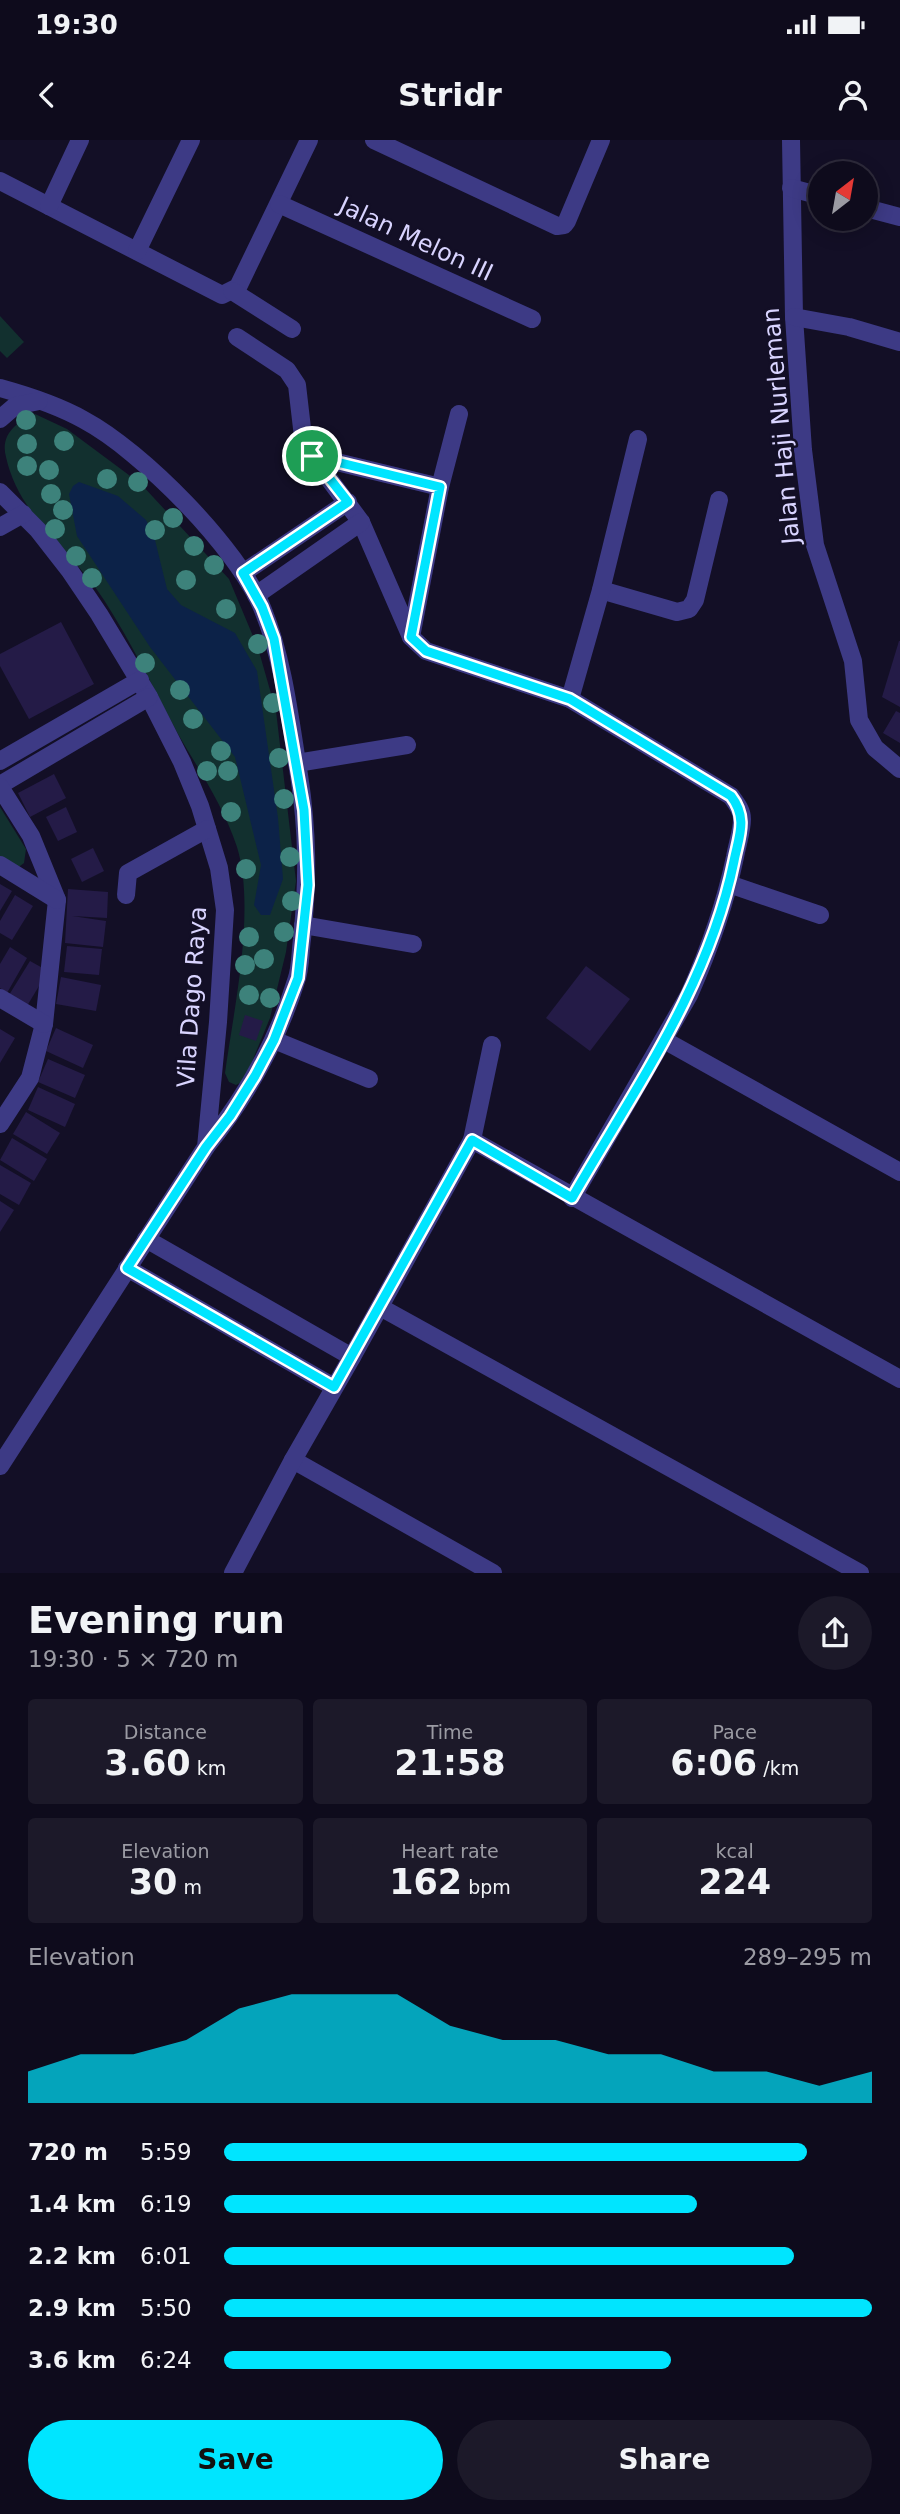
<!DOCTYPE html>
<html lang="en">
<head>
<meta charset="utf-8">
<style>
  body { margin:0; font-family:"DejaVu Sans",sans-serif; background:#1c1929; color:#f1f3f6; height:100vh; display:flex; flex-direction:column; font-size:26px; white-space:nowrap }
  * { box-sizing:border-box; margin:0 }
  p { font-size:23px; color:#9b9ba3 }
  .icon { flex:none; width:38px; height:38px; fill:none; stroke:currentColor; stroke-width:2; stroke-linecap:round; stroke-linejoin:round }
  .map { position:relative; height:1433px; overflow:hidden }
  .sheet { display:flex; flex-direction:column; background:#0e0b1c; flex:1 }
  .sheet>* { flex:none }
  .needle { width:46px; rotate:31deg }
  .fabs { position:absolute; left:808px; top:21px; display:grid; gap:14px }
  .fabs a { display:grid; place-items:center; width:70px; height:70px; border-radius:50%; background:#0e0b1c; box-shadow:0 4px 18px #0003,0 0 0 2px #2e2b3b; font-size:35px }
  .pin { position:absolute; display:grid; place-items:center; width:60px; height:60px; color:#fff; margin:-30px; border:4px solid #fff; border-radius:50%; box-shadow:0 2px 7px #0007 }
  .round { display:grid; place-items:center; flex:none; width:74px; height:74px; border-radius:37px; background:#1c1929 }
  .overview { display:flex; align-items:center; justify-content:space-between; height:119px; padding:0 28px }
  h1 { font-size:38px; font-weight:700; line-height:52px }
  .stats { display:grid; grid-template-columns:repeat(3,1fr); gap:10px; height:119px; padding:7px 28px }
  .stats div { display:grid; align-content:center; border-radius:7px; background:#1c1929; text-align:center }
  .stats b { font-size:35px; font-weight:700 }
  .stats small { font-size:19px; font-weight:400 }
  .stats p { font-size:19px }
  .chart { height:196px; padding:14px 28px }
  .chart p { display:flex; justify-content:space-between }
  .chart svg { width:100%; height:126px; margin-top:7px; fill:#00e5ff; opacity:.7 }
  .button { display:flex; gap:14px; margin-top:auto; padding:14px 28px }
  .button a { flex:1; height:80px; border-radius:42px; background:#00e5ff; color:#111; font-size:28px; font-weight:700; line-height:80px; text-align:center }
  .button a+a { background:#1c1929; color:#f1f3f6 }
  ul { padding:0 28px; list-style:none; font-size:23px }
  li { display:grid; grid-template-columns:112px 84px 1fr; align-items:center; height:52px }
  li i { height:18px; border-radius:9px; background:#00e5ff }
  .status { display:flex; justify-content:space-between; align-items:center; height:49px; padding:0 35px; background:#0e0b1c; direction:ltr }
  .status svg { height:19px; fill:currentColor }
  header { display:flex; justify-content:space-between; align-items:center; height:91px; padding:0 28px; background:#0e0b1c; font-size:32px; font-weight:700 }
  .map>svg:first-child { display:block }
  .green { fill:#12302f }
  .water { fill:#0c2248 }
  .building { fill:#241b47 }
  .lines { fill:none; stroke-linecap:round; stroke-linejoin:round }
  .minor { stroke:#3d3a85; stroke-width:18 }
  .tree { fill:#3d827b }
  .route-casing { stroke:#fff; stroke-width:14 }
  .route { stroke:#00e5ff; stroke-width:9 }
  .labels { text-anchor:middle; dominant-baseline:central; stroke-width:5; stroke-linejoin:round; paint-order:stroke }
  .street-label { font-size:24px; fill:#d9d4ff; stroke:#130f26 }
</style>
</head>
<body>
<div class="status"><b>19:30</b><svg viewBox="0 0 49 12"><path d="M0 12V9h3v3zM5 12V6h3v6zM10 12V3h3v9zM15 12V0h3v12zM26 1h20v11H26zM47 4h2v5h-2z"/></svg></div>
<header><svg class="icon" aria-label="back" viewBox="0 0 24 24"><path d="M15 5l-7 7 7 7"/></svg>Stridr<svg class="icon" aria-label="person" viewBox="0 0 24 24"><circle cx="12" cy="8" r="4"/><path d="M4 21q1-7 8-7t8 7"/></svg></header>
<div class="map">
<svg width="900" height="1433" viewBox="0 0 900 1433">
  <rect width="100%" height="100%" fill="#130f26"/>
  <g class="green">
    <polygon points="0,176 24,202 7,218 0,211"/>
    <path d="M 35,274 L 67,289 L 141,344 L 229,439 L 258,508 L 276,571 L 296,741 L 286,812 L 270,878 L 244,941 L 236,945 L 229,942 L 225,933 C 234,868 256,769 237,707 C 224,667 199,630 178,594 C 154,549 131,502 104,460 C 72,410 19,377 6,317 C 0,295 16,282 35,274 Z"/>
    <polygon points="0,667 26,709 24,723 16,729 0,719"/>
  </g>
  <polygon class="water" points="79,342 118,356 146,380 154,396 167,449 181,465 235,493 257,531 278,678 283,739 270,775 261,775 254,765 261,725 235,617 150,507 77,396 69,354 73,346"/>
  <g class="building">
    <polygon points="61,482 94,544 29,579 0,526 0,514"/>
    <polygon points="899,501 900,501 900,567 882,557"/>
    <polygon points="896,571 900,573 900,603 883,593"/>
    <polygon points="54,634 66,658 30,677 18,653"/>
    <polygon points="66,667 77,692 58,701 46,677"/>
    <polygon points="93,708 104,731 82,742 71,719"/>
    <polygon points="0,744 12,751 0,771"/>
    <polygon points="68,749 108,752 107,778 72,776 106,781 103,807 65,803"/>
    <polygon points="15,755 33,766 12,800 0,793 0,781"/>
    <polygon points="67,806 102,809 99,835 64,832"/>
    <polygon points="10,807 27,818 7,853 0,848 0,824"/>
    <polygon points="30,821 48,831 27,866 9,855"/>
    <polygon points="586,826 630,859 590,911 546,878"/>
    <polygon points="61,837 101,845 96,871 56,864"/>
    <polygon points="245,875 263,881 256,901 239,895"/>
    <polygon points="56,888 93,905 83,928 46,911"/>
    <polygon points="0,889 15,898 0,923"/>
    <polygon points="48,919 85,935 75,958 38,942"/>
    <polygon points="38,947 75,964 65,987 28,970"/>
    <polygon points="26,972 60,993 47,1014 13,994"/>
    <polygon points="12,998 47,1019 34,1041 0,1020"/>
    <polygon points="0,1025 31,1043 19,1065 0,1054"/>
    <polygon points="0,1061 14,1070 0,1092"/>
  </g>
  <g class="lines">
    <g class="minor">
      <polyline points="374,0 557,86 564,85 567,81 601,0"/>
      <polyline points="791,0 794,177 803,310 815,405 853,521 859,580 875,608 900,629"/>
      <polyline points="0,41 222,155 238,147 309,0"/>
      <polyline points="791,48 821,56"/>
      <polyline points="279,64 532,179"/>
      <polyline points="49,66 80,0"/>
      <polyline points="866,68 900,77"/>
      <polyline points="137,111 191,0"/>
      <polyline points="232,151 292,189"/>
      <polyline points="794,177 849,187 900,202"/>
      <path d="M 237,197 L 287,230 L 297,245 L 303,297 L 312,316 L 361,382 L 411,497 L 426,511 L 570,559 L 731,656 C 736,663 742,670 742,679 C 742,691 737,705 735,717 C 725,765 709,810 689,855 L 572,1058"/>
      <path d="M 0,248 C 29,256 57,265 84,280 C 142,311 239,409 263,470 C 284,522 290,580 299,635 C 308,693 308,741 302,799 C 300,812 301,828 296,841 C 277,902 246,957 206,1007"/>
      <polyline points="0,279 15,266 39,261"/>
      <polyline points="312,316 440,347"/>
      <polyline points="0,352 38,390 70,431 99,474 149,557 182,622 200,666 219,728 225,770 218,882 206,1007 0,1326"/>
      <polyline points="0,387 23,374"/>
      <polyline points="243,433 348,362"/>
      <polyline points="601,450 677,472 689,469 695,460 719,360"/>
      <polyline points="256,455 361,382"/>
      <polyline points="411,497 440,347 459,274"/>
      <polyline points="570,559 601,450 638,299"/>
      <polyline points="0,621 140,540"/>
      <polyline points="297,623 407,605"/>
      <polyline points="0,645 149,557"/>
      <polyline points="0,647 31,696 57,760 44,884 30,938 0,984"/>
      <polyline points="0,725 57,760"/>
      <polyline points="729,744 820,775"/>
      <polyline points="126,755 128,733 207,689"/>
      <polyline points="303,785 413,804"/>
      <polyline points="0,858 44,884"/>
      <polyline points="274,900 369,939"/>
      <polyline points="664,900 900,1032"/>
      <polyline points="472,1000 900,1239"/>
      <polyline points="146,1099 352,1217"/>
      <polyline points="127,1128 334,1247"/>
      <polyline points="380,1167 860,1433"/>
      <polyline points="293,1320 493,1433"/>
      <polyline points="233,1433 293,1320 352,1217 472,1000 492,905"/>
    </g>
  </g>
  <g class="tree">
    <circle cx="26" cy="280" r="10"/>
    <circle cx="64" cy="301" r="10"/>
    <circle cx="27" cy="304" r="10"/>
    <circle cx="27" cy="326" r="10"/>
    <circle cx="49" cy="330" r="10"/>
    <circle cx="107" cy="339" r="10"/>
    <circle cx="138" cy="342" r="10"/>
    <circle cx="51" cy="354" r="10"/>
    <circle cx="63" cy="370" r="10"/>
    <circle cx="173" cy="378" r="10"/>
    <circle cx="55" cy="389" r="10"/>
    <circle cx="155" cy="390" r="10"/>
    <circle cx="194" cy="406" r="10"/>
    <circle cx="76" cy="416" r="10"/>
    <circle cx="214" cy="425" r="10"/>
    <circle cx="92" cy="438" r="10"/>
    <circle cx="186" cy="440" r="10"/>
    <circle cx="226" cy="469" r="10"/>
    <circle cx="258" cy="504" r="10"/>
    <circle cx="145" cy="523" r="10"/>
    <circle cx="180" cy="550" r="10"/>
    <circle cx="273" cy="563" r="10"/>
    <circle cx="193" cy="579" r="10"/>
    <circle cx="221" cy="611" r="10"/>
    <circle cx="279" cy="618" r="10"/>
    <circle cx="207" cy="631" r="10"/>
    <circle cx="228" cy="631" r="10"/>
    <circle cx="284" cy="659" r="10"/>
    <circle cx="231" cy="672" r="10"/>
    <circle cx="290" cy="717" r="10"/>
    <circle cx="246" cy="729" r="10"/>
    <circle cx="292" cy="761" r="10"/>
    <circle cx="284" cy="792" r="10"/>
    <circle cx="249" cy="797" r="10"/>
    <circle cx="264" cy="819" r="10"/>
    <circle cx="245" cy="825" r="10"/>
    <circle cx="249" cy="855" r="10"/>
    <circle cx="270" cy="858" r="10"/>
  </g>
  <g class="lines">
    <g class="route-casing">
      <path id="route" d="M 312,316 L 440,347 L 411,497 L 426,511 L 570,559 L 731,656 C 748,678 739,696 734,721 C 709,845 634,950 572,1058 L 472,1000 L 334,1247 L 127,1128 L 206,1007 L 230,976 L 255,936 L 274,900 L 298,838 L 308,745 L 304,670 L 274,499 L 262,467 L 243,433 L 348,362 Z"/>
    </g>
    <use href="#route" class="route"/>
  </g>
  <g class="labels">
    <g class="street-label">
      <text transform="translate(416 99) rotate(25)">Jalan Melon III</text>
      <text transform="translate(781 286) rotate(-95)">Jalan Haji Nurleman</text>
      <text transform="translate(192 857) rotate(-86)">Vila Dago Raya</text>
    </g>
  </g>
</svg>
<div class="fabs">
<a><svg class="needle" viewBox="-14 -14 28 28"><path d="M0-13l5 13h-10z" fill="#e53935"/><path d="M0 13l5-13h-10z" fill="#9b9ba3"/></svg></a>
</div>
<div class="pin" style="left:312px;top:316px;background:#1e9e55"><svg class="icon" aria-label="arrive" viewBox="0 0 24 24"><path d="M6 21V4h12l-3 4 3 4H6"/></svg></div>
</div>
<section class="sheet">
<div class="overview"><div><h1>Evening run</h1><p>19:30 · 5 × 720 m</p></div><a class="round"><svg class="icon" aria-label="share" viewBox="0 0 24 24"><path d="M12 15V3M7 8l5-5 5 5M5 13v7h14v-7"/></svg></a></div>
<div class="stats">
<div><p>Distance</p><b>3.60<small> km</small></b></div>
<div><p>Time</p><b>21:58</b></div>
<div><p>Pace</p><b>6:06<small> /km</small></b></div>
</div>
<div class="stats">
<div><p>Elevation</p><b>30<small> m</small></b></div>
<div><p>Heart rate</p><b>162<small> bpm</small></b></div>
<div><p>kcal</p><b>224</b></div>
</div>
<div class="chart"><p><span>Elevation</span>289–295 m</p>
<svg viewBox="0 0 160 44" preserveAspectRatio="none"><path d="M0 44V33L10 27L20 27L30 22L40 11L50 6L60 6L70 6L80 17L90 22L100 22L110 27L120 27L130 33L140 33L150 38L160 33V44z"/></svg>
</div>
<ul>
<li><b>720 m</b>5:59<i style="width:90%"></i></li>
<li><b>1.4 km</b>6:19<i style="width:73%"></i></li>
<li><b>2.2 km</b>6:01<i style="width:88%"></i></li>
<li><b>2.9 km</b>5:50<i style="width:100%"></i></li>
<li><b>3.6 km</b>6:24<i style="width:69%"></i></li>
</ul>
<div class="button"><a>Save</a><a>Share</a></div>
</section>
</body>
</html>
